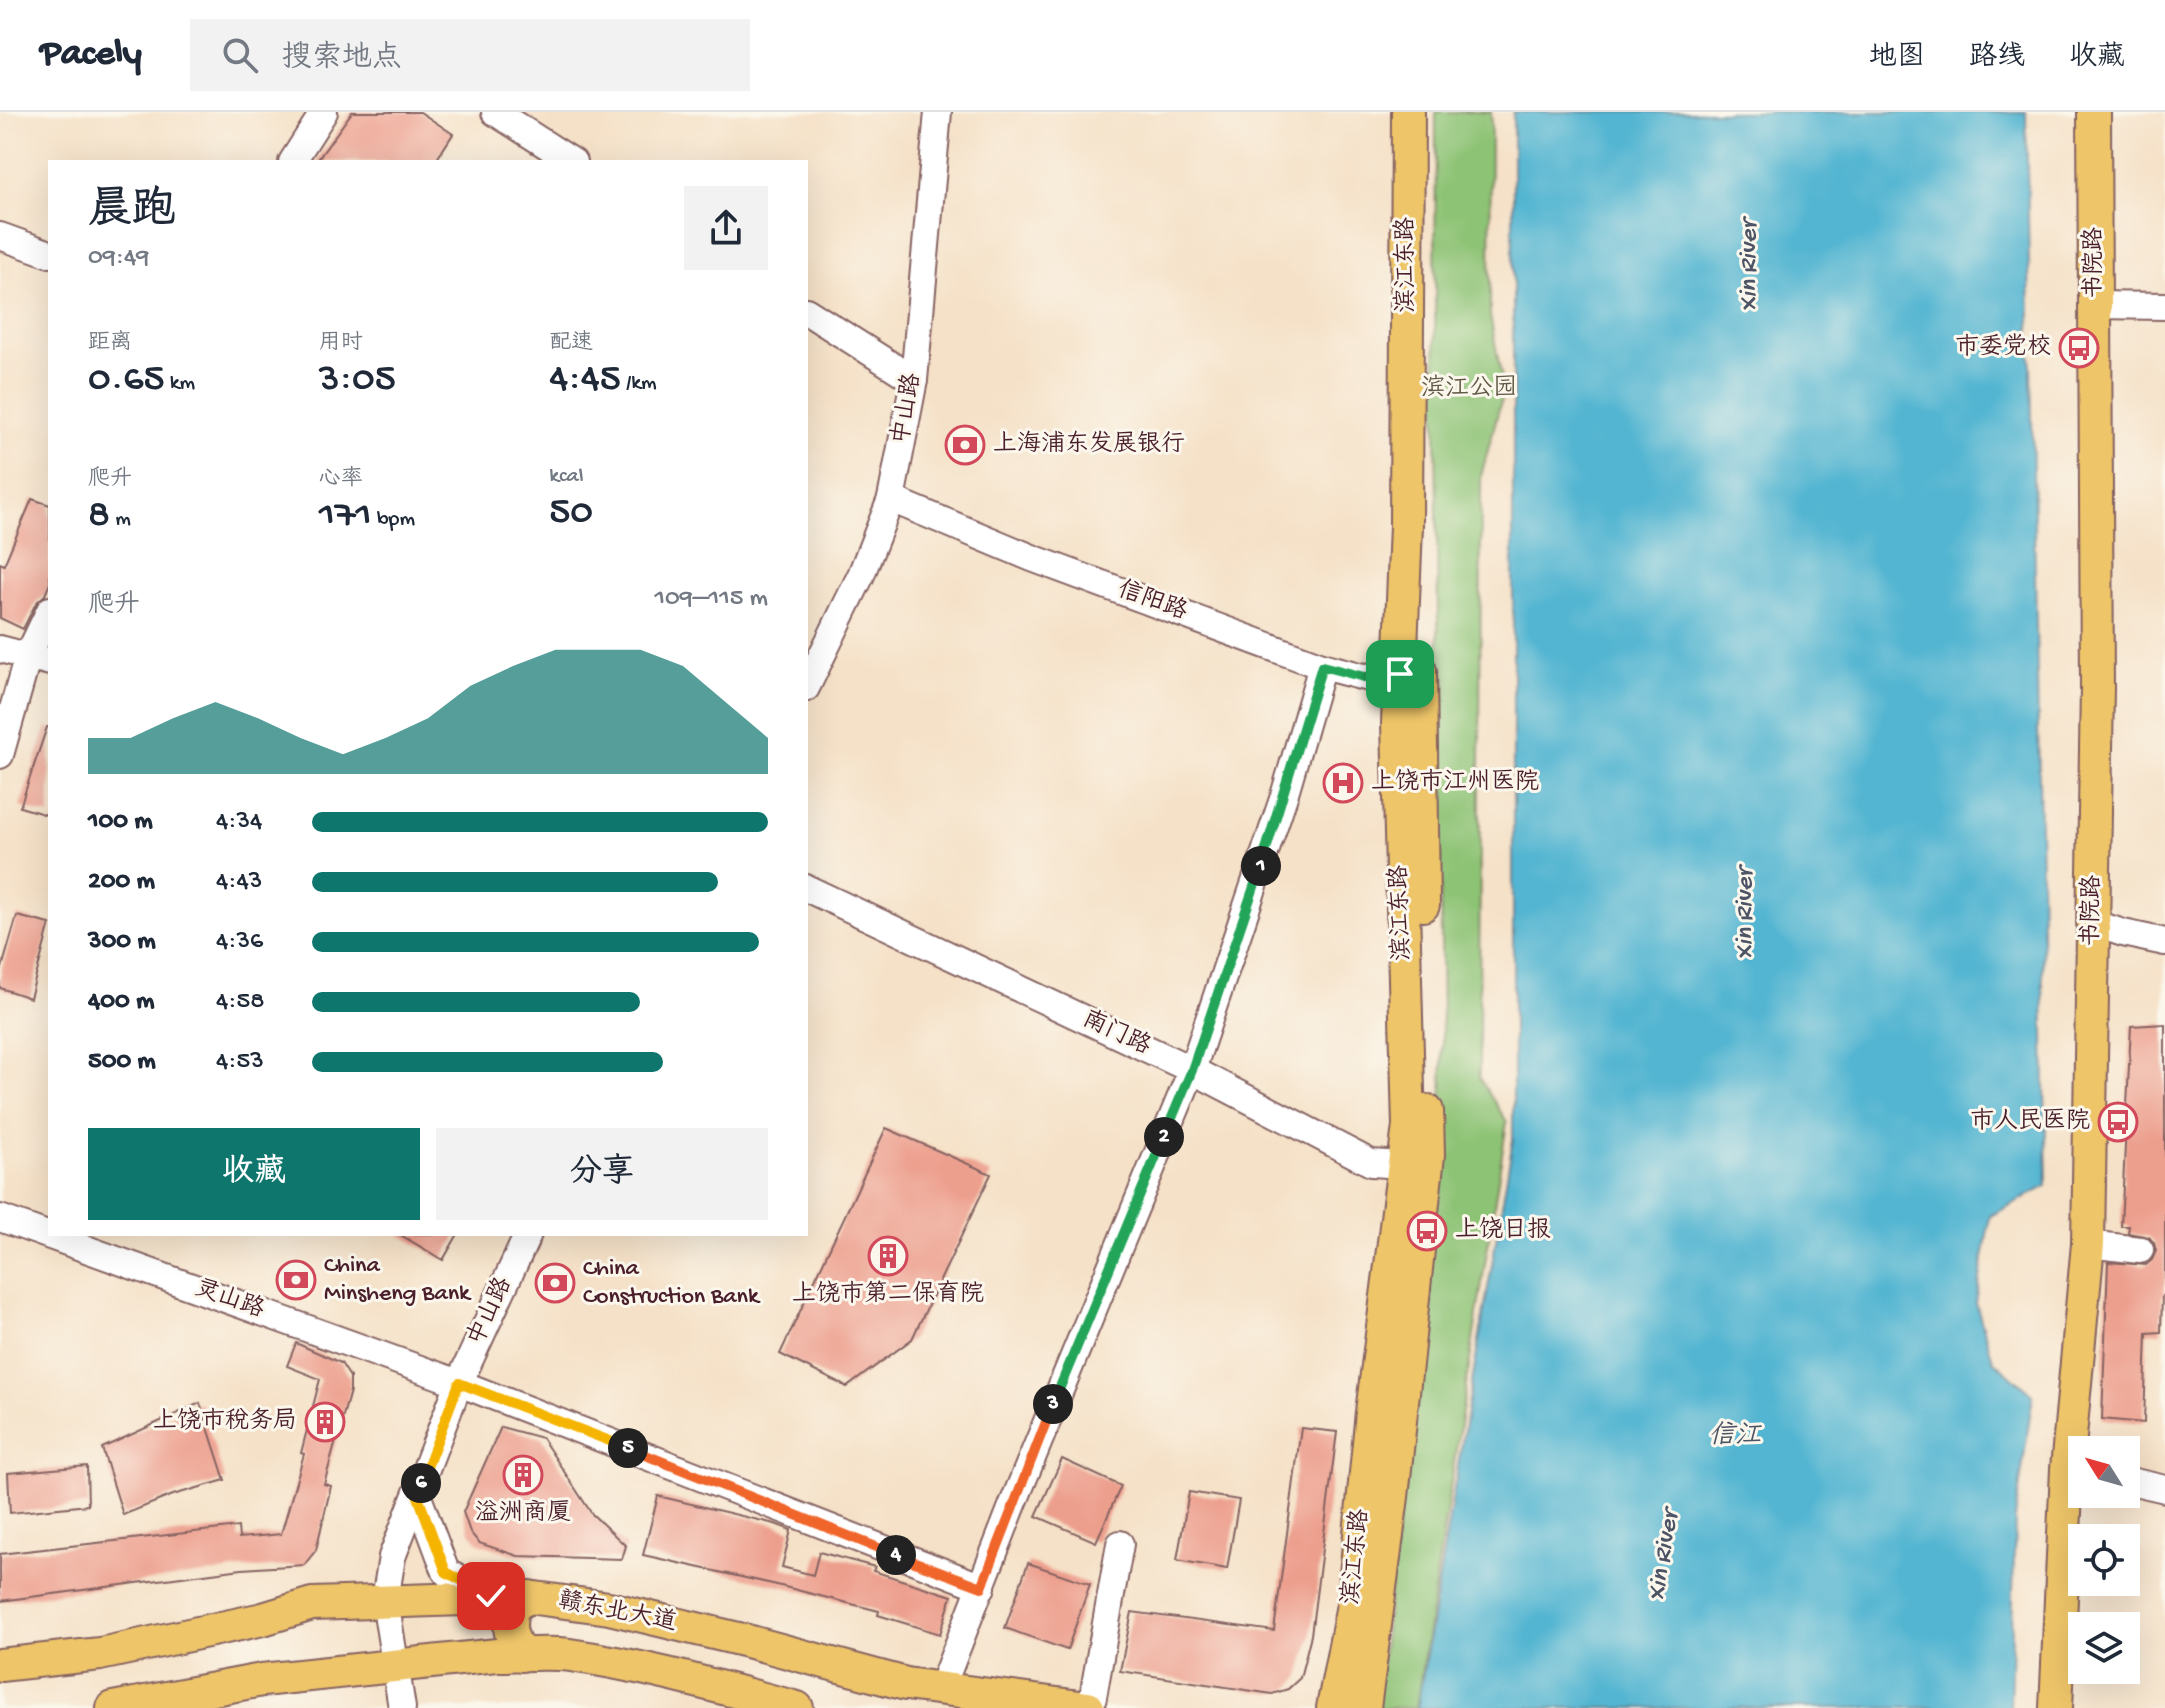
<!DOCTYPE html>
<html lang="zh">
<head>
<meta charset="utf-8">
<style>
  body { margin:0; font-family:"Gochi Hand","LXGW WenKai TC",sans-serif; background:#f2f2f3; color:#1f2937; height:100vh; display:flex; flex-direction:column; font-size:30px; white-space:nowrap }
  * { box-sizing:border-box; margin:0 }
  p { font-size:26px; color:#747a83 }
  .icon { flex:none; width:44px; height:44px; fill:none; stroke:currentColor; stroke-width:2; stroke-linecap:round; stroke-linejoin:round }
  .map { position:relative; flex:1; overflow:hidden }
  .side { position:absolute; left:48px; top:48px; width:760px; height:1076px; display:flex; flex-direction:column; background:#fff; border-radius:0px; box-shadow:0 8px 32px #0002 }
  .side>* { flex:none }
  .needle { width:52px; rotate:307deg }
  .fabs { position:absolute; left:2068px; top:1324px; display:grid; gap:16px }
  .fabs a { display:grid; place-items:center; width:72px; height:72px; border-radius:0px; background:#fff; box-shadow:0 8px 32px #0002; font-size:40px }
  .pin { position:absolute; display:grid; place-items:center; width:68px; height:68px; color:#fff; margin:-34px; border-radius:16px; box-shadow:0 4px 12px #0006 }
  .km { position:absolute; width:40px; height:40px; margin:-20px; border-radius:50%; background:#222; color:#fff; font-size:22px; line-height:40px; text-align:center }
  .round { display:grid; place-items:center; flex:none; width:84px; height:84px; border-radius:0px; background:#f2f2f3 }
  .head { display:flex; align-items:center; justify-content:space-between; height:136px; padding:0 40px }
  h1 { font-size:44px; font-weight:600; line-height:60px }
  .figures { display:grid; grid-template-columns:repeat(3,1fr); gap:12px; height:136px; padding:8px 40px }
  .figures div { display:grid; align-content:center }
  .figures b { font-size:40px; font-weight:600 }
  .figures small { font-size:22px; font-weight:400 }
  .figures p { font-size:22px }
  .chart { height:224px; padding:16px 40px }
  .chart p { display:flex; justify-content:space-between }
  .chart svg { width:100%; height:144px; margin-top:8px; fill:#0f766e; opacity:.7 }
  .button { display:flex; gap:16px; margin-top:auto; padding:16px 40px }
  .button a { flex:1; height:92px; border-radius:0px; background:#0f766e; color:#fff; font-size:32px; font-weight:600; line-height:92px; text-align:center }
  .button a+a { background:#f2f2f3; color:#1f2937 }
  ul { padding:0 40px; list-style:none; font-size:26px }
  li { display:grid; grid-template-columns:128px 96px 1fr; align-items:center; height:60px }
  li i { height:20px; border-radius:10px; background:#0f766e }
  header { display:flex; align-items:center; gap:48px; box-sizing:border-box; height:112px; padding:0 40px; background:#fff; border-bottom:2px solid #e0e1e3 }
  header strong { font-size:38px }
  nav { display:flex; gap:44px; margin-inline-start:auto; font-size:28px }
  .search { width:560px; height:72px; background:#f2f2f3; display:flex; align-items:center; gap:20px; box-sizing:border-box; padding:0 28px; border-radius:0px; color:#747a83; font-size:30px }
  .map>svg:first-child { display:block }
  .green { fill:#8dc375; stroke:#6c7150; stroke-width:2 }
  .water { fill:#52b5d1; stroke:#4e6a7e; stroke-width:2 }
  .building { fill:#ed9f8d }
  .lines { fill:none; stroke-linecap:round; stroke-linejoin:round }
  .minor-casing { stroke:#866362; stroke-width:30 }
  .major-casing { stroke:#866362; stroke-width:36 }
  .minor { stroke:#fff; stroke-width:26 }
  .major { stroke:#eec569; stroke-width:32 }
  .split-1-casing { stroke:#fff; stroke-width:16 }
  .split-2-casing { stroke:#fff; stroke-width:16 }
  .split-3-casing { stroke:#fff; stroke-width:16 }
  .split-4-casing { stroke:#fff; stroke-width:16 }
  .split-5-casing { stroke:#fff; stroke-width:16 }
  .split-6-casing { stroke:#fff; stroke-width:16 }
  .split-7-casing { stroke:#fff; stroke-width:16 }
  .split-1 { stroke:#22a559; stroke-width:10 }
  .split-2 { stroke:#22a559; stroke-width:10 }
  .split-3 { stroke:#22a559; stroke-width:10 }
  .split-4 { stroke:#f0652b; stroke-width:10 }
  .split-5 { stroke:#f0652b; stroke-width:10 }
  .split-6 { stroke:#f5b400; stroke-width:10 }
  .split-7 { stroke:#f5b400; stroke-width:10 }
  .labels { text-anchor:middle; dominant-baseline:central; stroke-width:6; stroke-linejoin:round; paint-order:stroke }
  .street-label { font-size:24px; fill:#4a1f2b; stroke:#fbf7ec }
  .poi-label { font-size:24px; fill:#4a1f2b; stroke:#fbf7ec; text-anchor:start }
  .park-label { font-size:24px; fill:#615845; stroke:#fbf7ec }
  .water-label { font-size:26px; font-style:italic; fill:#4d5465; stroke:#fbf7ec }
</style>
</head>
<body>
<header>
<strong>Pacely</strong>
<div class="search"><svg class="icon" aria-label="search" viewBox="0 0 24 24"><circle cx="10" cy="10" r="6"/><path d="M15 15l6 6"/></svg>搜索地点</div>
<nav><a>地图</a><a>路线</a><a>收藏</a></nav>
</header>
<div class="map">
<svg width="2165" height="1596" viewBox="0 0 2165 1596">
  <rect width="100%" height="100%" fill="#fbf7ec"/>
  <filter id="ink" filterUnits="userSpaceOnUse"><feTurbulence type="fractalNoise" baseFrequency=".0125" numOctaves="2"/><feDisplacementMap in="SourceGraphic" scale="16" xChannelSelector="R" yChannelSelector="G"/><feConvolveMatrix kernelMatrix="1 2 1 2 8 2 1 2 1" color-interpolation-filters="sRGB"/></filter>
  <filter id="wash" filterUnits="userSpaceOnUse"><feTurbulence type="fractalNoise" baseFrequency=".006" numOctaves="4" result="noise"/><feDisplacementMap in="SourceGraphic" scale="32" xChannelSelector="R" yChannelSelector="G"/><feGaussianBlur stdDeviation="1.8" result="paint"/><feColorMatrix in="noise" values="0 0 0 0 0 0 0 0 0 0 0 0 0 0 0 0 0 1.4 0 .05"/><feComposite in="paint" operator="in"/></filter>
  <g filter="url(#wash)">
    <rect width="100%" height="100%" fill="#f5e1c7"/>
    <polygon class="green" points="1436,0 1491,0 1490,204 1504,278 1481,364 1479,966 1507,1010 1416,1596 1376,1596 1443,1032 1435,205"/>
    <polygon class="water" points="1513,0 2026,0 2047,1074 1990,1104 1976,1191 1993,1248 2033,1283 2015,1406 2010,1596 1417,1596 1513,1028"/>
    <g id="blocks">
      <g class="building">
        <polygon points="352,0 420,0 453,22 435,50 316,50"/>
        <polygon points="32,387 50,393 50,471 45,483 36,491 23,517 0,506 0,451 4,453"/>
        <polygon points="47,615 50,615 50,704 20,695"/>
        <polygon points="17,804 50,812 30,886 0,876 0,863"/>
        <polygon points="2165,912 2165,1183 2162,1184 2161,1220 2147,1221 2144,1311 2102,1307 2108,1150 2146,1153 2152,1148 2156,1139 2154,1131 2149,1125 2128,1121 2129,1114 2121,1114 2131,914"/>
        <polygon points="886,1016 991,1062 912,1227 847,1275 780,1242"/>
        <polygon points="399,1122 458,1122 443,1148"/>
        <polygon points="296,1231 341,1251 350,1265 350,1279 324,1372 331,1374 316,1438 304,1453 242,1457 0,1489 0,1442 238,1415 239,1426 281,1422 304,1342 301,1341 320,1267 287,1254"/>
        <polygon points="200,1291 225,1368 173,1383 123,1403 102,1336"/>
        <polygon points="501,1315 542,1326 592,1402 626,1434 622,1447 518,1444 479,1431 470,1420 463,1400"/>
        <polygon points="1301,1316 1337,1320 1311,1523 1300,1566 1288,1577 1272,1582 1120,1559 1132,1500 1274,1519"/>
        <polygon points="1062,1347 1121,1374 1096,1430 1036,1404"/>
        <polygon points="87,1354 88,1393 10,1401 8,1361"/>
        <polygon points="1189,1380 1239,1388 1227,1457 1177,1448"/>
        <polygon points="658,1384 775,1412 791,1418 782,1455 813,1463 819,1440 875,1455 873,1459 952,1484 940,1522 878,1503 879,1499 777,1473 643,1443"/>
        <polygon points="1028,1451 1090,1472 1067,1538 1005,1516"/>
      </g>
    </g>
  </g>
  <g filter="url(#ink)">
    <use href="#blocks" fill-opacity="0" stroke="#866362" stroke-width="2"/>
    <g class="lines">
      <g class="minor-casing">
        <g id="minor">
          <polyline points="495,0 573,50"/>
          <polyline points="292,50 324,0"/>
          <polyline points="0,124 50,142"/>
          <polyline points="2095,193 2165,194"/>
          <polyline points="806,199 914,268"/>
          <polyline points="891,387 1032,446 1322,554 1364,565 1418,561"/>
          <polyline points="0,537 50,550"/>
          <polyline points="806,576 861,463 891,387 914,268 938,0"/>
          <polyline points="0,643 28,544 50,498"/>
          <polyline points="806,776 1192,958 1371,1051 1404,1053 1423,1050"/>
          <polyline points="2093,811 2123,821 2165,830"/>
          <polyline points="0,1106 459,1271 982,1475"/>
          <polyline points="2088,1132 2140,1138"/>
          <polyline points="2126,1368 2165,1377"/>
          <polyline points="417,1382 446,1460 491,1484"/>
          <polyline points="941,1577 1013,1392 1192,958 1284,684 1322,554"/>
          <polyline points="402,1596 385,1488 392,1445 459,1271 528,1122"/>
          <polyline points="1091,1596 1120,1432"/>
        </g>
      </g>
      <g class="major-casing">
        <g id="major">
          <polyline points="1420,559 1423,793"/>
          <path d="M 522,1543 C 510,1526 507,1515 513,1494 L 528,1485"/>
          <polyline points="0,1553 100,1542 263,1507 312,1492 528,1485 609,1496 747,1529 906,1572 1088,1596"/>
          <path d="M 113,1596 L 262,1568 L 497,1543 C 521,1543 547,1540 570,1543 C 647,1554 722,1576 797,1596"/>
          <polyline points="1333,1596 1353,1493 1372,1300 1409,1014 1398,611 1406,414 1408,0"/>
          <polyline points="1364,1596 1392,1385 1428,1043 1427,999"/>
          <polyline points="2056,1596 2067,1357 2088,1132 2097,575 2094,0"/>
        </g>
      </g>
      <use href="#minor" class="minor"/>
      <use href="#major" class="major"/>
    </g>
  </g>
  <g class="lines" filter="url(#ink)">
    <g class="split-1-casing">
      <polyline id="split-1" points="1261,754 1322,554 1364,565 1400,562"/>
    </g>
    <g class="split-2-casing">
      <polyline id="split-2" points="1164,1025 1192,958 1261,754"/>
    </g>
    <g class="split-3-casing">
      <polyline id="split-3" points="1053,1292 1164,1025"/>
    </g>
    <g class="split-4-casing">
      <polyline id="split-4" points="896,1443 982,1475 1053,1292"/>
    </g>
    <g class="split-5-casing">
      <polyline id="split-5" points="628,1336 896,1443"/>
    </g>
    <g class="split-6-casing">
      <polyline id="split-6" points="421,1371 459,1271 628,1336"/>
    </g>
    <g class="split-7-casing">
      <polyline id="split-7" points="421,1371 417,1382 446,1460 491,1484"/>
    </g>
    <use href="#split-1" class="split-1"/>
    <use href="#split-2" class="split-2"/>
    <use href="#split-3" class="split-3"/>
    <use href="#split-4" class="split-4"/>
    <use href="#split-5" class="split-5"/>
    <use href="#split-6" class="split-6"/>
    <use href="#split-7" class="split-7"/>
  </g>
  <defs>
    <g id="bus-ring" transform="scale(2)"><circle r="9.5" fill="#fbf7ec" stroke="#d1495b" stroke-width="1.5"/><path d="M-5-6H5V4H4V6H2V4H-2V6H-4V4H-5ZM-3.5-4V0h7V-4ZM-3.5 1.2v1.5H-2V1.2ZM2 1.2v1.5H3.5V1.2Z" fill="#d1495b"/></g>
    <g id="bank-ring" transform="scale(2)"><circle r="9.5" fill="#fbf7ec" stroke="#d1495b" stroke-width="1.5"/><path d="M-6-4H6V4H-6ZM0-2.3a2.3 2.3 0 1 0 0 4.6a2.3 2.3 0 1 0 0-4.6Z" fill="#d1495b"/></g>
    <g id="hospital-ring" transform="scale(2)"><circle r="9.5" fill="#fbf7ec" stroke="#d1495b" stroke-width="1.5"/><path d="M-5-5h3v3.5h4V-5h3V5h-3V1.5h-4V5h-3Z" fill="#d1495b"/></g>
    <g id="building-ring" transform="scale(2)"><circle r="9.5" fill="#fbf7ec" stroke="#d1495b" stroke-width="1.5"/><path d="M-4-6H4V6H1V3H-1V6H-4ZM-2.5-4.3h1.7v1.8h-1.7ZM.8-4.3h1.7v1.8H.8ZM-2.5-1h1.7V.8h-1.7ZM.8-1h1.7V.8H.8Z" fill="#d1495b"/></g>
  </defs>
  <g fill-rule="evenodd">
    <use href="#bus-ring" x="2079" y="236"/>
    <use href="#bank-ring" x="965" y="333"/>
    <use href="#hospital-ring" x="1343" y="671"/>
    <use href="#bus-ring" x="2118" y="1010"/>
    <use href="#bus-ring" x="1427" y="1119"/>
    <use href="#building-ring" x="888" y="1144"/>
    <use href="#bank-ring" x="296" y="1168"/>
    <use href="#bank-ring" x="555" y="1171"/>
    <use href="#building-ring" x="325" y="1310"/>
    <use href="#building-ring" x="523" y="1363"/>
  </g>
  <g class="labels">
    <g class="street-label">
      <text transform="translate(2095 151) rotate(-90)">书院路</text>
      <text transform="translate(1407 153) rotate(-90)">滨江东路</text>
      <text transform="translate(908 297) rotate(-80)">中山路</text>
      <text transform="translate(1152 490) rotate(20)">信阳路</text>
      <text transform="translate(2093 799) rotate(-89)">书院路</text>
      <text transform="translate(1402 801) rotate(-92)">滨江东路</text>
      <text transform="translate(1116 922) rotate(25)">南门路</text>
      <text transform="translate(229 1188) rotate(20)">灵山路</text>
      <text transform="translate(491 1200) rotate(-65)">中山路</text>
      <text transform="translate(1357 1445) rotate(-84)">滨江东路</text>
      <text transform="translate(617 1501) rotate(11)">赣东北大道</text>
    </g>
    <g class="poi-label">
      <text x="2051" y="236" text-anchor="end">市委党校</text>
      <text x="993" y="333">上海浦东发展银行</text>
      <text x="1371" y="671">上饶市江州医院</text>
      <text x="2090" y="1010" text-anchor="end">市人民医院</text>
      <text x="1455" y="1119">上饶日报</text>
      <text x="324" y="1154">China<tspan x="324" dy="28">Minsheng Bank</tspan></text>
      <text x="583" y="1157">China<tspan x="583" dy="28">Construction Bank</tspan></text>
      <text x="888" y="1183" text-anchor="middle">上饶市第二保育院</text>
      <text x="297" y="1310" text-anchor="end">上饶市税务局</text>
      <text x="523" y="1402" text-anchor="middle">溢洲商厦</text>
    </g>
    <g class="park-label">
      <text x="1469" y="277">滨江公园</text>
    </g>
    <g class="water-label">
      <text transform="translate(1750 154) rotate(-90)">Xin River</text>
      <text transform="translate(1746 802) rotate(-90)">Xin River</text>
      <text x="1735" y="1325">信江</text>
      <text transform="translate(1665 1444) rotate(-81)">Xin River</text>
    </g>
  </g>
</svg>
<div class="fabs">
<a><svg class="needle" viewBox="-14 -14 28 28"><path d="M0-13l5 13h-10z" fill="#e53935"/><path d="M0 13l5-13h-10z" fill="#747a83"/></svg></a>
<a><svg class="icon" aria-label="locate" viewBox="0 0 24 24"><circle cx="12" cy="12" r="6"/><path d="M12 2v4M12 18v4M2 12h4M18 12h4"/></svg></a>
<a><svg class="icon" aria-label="layers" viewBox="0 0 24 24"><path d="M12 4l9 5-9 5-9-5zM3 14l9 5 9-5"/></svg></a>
</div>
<div class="pin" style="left:1400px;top:562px;background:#1e9e55"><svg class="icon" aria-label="arrive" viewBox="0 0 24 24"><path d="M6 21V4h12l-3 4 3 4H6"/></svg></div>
<div class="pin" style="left:491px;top:1484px;background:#d93025"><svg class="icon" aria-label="check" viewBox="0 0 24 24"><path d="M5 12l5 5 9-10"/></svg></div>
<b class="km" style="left:1261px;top:754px">1</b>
<b class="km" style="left:1164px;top:1025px">2</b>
<b class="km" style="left:1053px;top:1292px">3</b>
<b class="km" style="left:896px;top:1443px">4</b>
<b class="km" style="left:628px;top:1336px">5</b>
<b class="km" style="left:421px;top:1371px">6</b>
<section class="side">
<div class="head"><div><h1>晨跑</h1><p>09:49</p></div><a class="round"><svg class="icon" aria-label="share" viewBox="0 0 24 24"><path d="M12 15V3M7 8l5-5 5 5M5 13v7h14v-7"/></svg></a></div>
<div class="figures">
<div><p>距离</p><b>0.65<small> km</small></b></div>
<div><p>用时</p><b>3:05</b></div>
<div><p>配速</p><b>4:45<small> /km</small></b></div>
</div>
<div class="figures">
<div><p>爬升</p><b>8<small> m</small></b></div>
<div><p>心率</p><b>171<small> bpm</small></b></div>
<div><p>kcal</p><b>50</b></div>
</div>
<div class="chart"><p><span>爬升</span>109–115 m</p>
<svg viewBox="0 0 160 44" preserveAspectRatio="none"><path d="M0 44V33L10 33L20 27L30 22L40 27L50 33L60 38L70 33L80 27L90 17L100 11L110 6L120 6L130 6L140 11L150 22L160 33V44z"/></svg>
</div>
<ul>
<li><b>100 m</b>4:34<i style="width:100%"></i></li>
<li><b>200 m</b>4:43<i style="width:89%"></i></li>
<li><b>300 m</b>4:36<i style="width:98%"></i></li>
<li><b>400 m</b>4:58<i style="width:72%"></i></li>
<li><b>500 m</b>4:53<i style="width:77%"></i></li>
</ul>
<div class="button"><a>收藏</a><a>分享</a></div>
</section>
</div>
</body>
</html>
